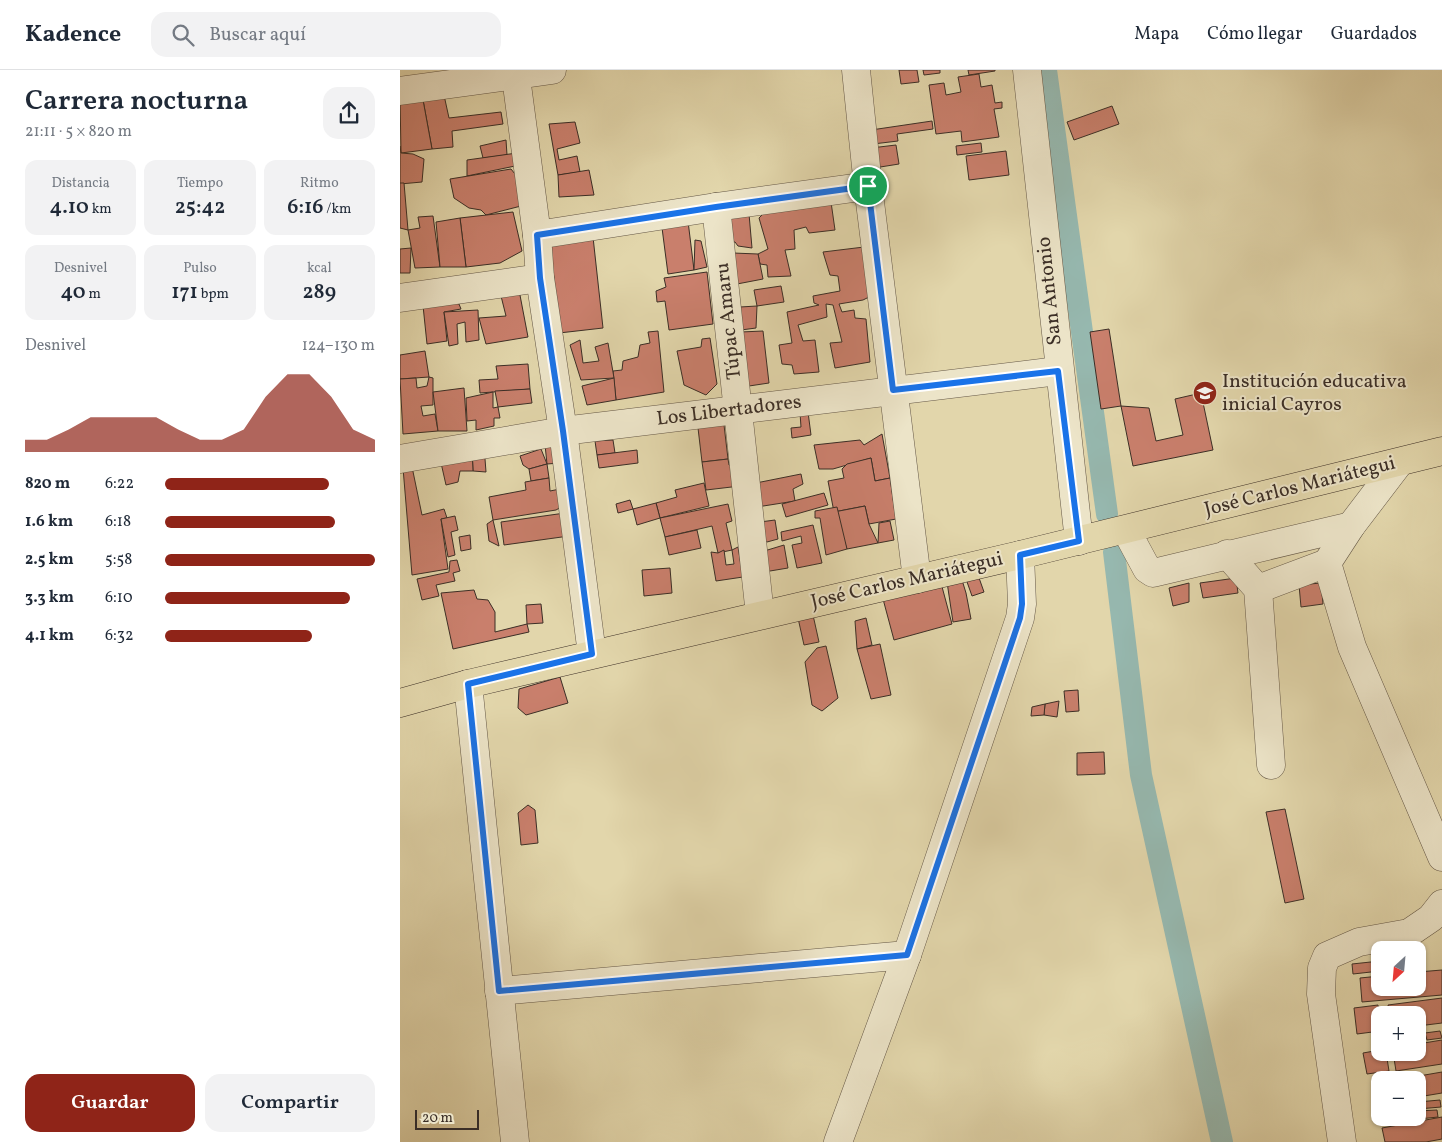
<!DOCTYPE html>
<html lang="es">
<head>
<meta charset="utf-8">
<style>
  body { margin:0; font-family:Vollkorn,serif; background:#f2f2f3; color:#1f2937; height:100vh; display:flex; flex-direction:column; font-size:19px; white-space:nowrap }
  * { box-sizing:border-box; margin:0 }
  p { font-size:16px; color:#747a83 }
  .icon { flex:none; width:28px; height:28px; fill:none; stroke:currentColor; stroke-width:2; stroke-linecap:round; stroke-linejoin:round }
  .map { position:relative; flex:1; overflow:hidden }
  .side { display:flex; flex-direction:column; background:#fff; width:400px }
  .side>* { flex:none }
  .needle { width:32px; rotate:206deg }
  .fabs { position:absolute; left:971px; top:871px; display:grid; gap:10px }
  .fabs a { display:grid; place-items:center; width:55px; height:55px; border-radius:10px; background:#fff; box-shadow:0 1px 4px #0004; font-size:25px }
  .scale { position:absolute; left:15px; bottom:12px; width:64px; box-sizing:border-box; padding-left:5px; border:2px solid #3b2e26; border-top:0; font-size:14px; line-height:18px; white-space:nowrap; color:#3b2e26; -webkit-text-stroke:4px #ece4c8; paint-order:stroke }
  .pin { position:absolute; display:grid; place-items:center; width:42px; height:42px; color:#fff; margin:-21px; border:2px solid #fff; border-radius:50%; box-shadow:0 1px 5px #0007 }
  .round { display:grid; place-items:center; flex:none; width:52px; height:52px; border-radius:15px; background:#f2f2f3 }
  .overview { display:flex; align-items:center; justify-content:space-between; height:85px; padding:0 25px }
  h1 { font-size:28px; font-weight:600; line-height:38px }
  .metrics { display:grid; grid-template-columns:repeat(3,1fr); gap:8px; height:85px; padding:5px 25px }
  .metrics div { display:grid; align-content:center; border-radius:12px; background:#f2f2f3; text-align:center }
  .metrics b { font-size:21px; font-weight:600 }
  .metrics small { font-size:14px; font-weight:400 }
  .metrics p { font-size:14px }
  .chart { height:140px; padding:10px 25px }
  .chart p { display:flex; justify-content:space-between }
  .chart svg { width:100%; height:90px; margin-top:5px; fill:#8f2418; opacity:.7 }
  .primary-button { display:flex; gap:10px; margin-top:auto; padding:10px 25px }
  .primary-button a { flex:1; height:58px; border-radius:15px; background:#8f2418; color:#fff; font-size:20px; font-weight:600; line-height:58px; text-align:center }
  .primary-button a+a { background:#f2f2f3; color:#1f2937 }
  ul { padding:0 25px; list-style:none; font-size:16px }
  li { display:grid; grid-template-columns:80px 60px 1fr; align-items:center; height:38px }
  li i { height:12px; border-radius:6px; background:#8f2418 }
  header { display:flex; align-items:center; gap:30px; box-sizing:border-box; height:70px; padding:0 25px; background:#fff; border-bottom:1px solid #e0e1e3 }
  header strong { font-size:24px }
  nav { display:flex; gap:28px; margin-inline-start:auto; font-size:18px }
  .search { width:350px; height:45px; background:#f2f2f3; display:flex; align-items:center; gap:12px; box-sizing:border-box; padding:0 18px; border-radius:15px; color:#747a83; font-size:19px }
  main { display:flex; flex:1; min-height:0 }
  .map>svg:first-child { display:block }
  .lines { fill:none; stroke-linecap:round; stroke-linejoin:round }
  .canal { stroke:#96b8af; stroke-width:22 }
  .building { fill:#c97f6c; stroke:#3b2e26 }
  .minor-casing { stroke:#655847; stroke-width:29 }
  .major-casing { stroke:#3b2e26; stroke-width:29 }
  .minor { stroke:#ece4c8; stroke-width:28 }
  .major { stroke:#e2d6ab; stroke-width:28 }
  .route-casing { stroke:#fff; stroke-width:10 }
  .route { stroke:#1a73e8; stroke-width:6 }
  .labels { text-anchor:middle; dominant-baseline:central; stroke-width:4; stroke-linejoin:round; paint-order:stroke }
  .street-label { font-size:20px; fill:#3b2e26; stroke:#ece4c8 }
  .poi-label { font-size:20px; fill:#3b2e26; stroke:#ece4c8; text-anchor:start }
</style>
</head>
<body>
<header>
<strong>Kadence</strong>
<div class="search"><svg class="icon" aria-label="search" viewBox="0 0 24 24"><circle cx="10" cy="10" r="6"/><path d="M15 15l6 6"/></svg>Buscar aquí</div>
<nav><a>Mapa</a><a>Cómo llegar</a><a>Guardados</a></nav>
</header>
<main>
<section class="side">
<div class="overview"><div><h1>Carrera nocturna</h1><p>21:11 · 5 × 820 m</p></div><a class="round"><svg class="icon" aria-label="share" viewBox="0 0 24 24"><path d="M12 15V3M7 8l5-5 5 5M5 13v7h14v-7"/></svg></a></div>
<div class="metrics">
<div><p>Distancia</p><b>4.10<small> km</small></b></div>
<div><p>Tiempo</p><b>25:42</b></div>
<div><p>Ritmo</p><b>6:16<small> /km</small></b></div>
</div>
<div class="metrics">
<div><p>Desnivel</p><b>40<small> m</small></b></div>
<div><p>Pulso</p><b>171<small> bpm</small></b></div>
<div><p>kcal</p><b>289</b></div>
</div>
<div class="chart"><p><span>Desnivel</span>124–130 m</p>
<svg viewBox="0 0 160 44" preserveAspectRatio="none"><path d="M0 44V38L10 38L20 33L30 27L40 27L50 27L60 27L70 33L80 38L90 38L100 33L110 17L120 6L130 6L140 17L150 33L160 38V44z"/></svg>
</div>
<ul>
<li><b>820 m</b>6:22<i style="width:78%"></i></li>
<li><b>1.6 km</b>6:18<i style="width:81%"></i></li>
<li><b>2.5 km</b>5:58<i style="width:100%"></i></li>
<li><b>3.3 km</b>6:10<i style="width:88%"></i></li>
<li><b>4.1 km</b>6:32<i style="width:70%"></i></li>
</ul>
<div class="primary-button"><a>Guardar</a><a>Compartir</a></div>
</section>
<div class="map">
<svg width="1042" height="1072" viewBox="0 0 1042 1072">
  <rect width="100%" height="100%" fill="#e2d6ab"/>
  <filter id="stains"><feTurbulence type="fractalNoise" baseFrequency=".004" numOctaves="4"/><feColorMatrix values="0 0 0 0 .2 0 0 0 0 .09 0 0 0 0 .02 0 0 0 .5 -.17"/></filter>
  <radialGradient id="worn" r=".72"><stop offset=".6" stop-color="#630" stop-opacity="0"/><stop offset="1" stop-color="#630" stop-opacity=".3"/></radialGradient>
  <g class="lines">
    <g class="canal">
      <polyline points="646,0 707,444"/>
      <polyline points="714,482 741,705 822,1072"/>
    </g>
  </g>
  <g class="building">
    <polygon points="499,0 517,0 519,12 501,14"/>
    <polygon points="523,0 540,0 540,3 524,5"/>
    <polygon points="568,0 595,0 595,1 569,5"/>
    <polygon points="579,4 581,17 592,15 595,33 602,32 602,38 594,39 599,67 562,72 561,61 536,64 529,15 544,13 546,25 561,22 558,7"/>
    <polygon points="42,16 49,48 101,42 103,54 52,61 53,77 32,79 21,19"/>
    <polygon points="21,19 32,79 1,83 0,27"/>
    <polygon points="712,36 719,54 674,70 667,52"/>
    <polygon points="532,51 533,59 497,64 498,71 473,74 471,60"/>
    <polygon points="175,52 180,73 157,79 159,90 177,86 180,102 158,105 149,54"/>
    <polygon points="106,70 107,85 83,88 80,76"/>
    <polygon points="581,73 582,82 557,85 556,76"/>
    <polygon points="496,75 499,94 474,98 471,78"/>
    <polygon points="0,76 1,83 13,84 24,89 22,112 0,114"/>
    <polygon points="606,81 609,105 569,110 566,86"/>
    <polygon points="117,83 120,95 67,106 67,90"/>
    <polygon points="111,99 119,109 121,136 86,145 81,140 69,138 54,128 50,109"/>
    <polygon points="189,100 194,125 159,127 158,105"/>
    <polygon points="0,113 4,113 8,160 0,158"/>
    <polygon points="431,132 435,160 409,163 406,157 394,160 395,179 385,180 391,206 368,207 367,195 360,194 358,184 368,179 359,148 370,137"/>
    <polygon points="113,142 122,181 100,193 66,197 60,148"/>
    <polygon points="328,144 349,144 352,178 338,176 335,172 328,172"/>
    <polygon points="33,146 40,197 15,198 8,160 20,158 18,147"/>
    <polygon points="60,148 66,197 40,197 36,152"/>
    <polygon points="261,150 288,151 294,200 268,204"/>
    <polygon points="193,167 203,258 159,263 149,171"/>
    <polygon points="295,170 301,171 307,197 294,200"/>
    <polygon points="464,177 469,227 463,230 439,234 442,242 454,240 455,248 466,249 470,292 435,298 430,273 442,272 433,235 426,234 427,247 398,255 403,271 415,270 419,302 394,304 392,295 382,294 379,275 392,273 387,242 419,235 414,233 413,226 440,221 438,206 430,205 423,182"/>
    <polygon points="11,178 10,203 0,203 0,179"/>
    <polygon points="333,183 358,184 363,209 337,214"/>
    <polygon points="307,202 313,254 269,260 265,231 257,232 256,221 266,217 264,208"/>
    <polygon points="381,216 384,232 357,236 354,220"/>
    <polygon points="119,220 128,267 86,274 79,248 106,246 100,222"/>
    <polygon points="22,226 59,234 61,239 44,242 47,271 27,274"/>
    <polygon points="357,236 356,258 341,260 340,237"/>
    <polygon points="78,240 79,270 66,272 65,252 57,254 58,274 49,276 44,242"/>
    <polygon points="709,259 721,336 701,339 690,262"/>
    <polygon points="258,261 264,322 216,330 213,301 222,300 223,291 238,287 240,275 250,273 248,262"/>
    <polygon points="363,261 369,313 349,316 341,262"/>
    <polygon points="310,268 317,314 306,325 284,315 277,281 301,277 302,269"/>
    <polygon points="180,270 183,293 199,291 195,277 208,273 214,308 181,310 170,275"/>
    <polygon points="25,281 29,307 0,309 0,285"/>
    <polygon points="128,294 130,319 80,323 79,310 98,309 96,296"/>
    <polygon points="29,307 33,308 33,335 21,336 23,346 35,344 38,361 3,364 0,309 16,308 17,318 27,316"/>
    <polygon points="214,308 216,330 187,335 182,316"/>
    <polygon points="64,318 67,361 38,361 33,322"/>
    <polygon points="130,319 132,333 98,337 95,321"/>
    <polygon points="93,322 93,338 98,337 100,348 94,348 94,356 76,360 76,350 67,351 66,328"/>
    <polygon points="801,323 813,380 733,396 721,336 749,338 756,371 783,365 775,329"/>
    <polygon points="408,342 411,365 392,368 391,358 401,357 400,343"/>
    <polygon points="324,355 328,389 302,392 298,358"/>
    <polygon points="156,363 160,393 147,394 144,365"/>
    <polygon points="482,364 490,408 475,411 471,388 433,399 419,399 414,375 460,370 464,375"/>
    <polygon points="213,370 215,383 197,385 195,371"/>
    <polygon points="84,376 86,402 73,401 72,378"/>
    <polygon points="72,378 73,401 60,401 58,412 46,415 39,384"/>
    <polygon points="141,379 147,394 129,399 123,395 120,386"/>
    <polygon points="237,380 238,393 199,398 197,385"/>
    <polygon points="471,388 475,411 490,408 496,449 469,454 465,436 434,442 428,411 444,408 442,399 447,394"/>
    <polygon points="328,389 329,395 337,397 340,416 306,420 302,392"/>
    <polygon points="11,392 22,445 44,439 47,448 41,449 48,499 12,505 3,398"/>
    <polygon points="147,394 149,408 131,411 129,399"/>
    <polygon points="401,404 403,414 393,419 395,431 357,437 356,413"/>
    <polygon points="149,408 150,421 160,419 163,436 156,440 93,450 89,427 126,420 125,412"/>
    <polygon points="304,413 309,436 260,448 256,433 277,427 275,420"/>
    <polygon points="424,423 428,435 386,447 382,434"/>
    <polygon points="230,430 233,439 218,443 216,434"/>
    <polygon points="256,433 260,448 237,455 233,439"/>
    <polygon points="328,434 332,451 326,453 332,480 318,483 312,456 265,467 260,448"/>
    <polygon points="465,436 469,454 478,473 447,479 434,442"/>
    <polygon points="437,437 447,479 426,485 420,448 415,448 415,441"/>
    <polygon points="165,443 169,466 104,475 101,452"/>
    <polygon points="55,446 58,460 51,462 55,485 48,487 41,449"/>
    <polygon points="93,450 99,476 89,471 87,454"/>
    <polygon points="375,450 378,469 367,472 362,469 360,452"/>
    <polygon points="490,451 494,470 478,473 479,453"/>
    <polygon points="413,455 422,493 397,498 392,475 402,473 401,466 382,471 381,462"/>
    <polygon points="297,460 301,478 269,485 265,467"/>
    <polygon points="70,465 71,479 61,481 59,467"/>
    <polygon points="384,475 388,498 364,502 361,482"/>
    <polygon points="338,477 343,507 316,511 311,482 318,483 324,480 326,495 334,494 332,480"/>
    <polygon points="57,490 60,501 53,503 55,511 36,515 39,526 22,530 17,509 49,502 50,491"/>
    <polygon points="270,498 272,523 244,526 242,500"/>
    <polygon points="578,505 584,522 572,526 566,509"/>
    <polygon points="836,508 838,523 803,528 800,513"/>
    <polygon points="562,510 566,523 571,549 553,552 547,512"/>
    <polygon points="541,513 552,554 494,570 483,529"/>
    <polygon points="789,513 789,532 773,536 769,518"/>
    <polygon points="921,513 923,534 901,537 899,515"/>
    <polygon points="74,520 77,529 88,530 95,542 95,562 127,554 129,562 53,579 41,523"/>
    <polygon points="141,534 143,553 127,554 126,535"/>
    <polygon points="413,545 419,572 404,575 398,548"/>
    <polygon points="466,548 472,575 457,579 455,551"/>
    <polygon points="480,574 491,625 471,629 457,579"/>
    <polygon points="426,576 438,628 422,641 412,635 405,592 417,578"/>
    <polygon points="160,607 168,633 126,645 118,638 119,619"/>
    <polygon points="678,620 679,641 666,642 664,621"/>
    <polygon points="659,631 657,647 644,645 645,634"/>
    <polygon points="645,634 644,645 631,646 632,637"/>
    <polygon points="704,682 705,704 677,705 677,683"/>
    <polygon points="128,735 135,740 138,773 121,775 118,743"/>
    <polygon points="885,739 904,829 885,833 866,742"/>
    <polygon points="980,891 980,901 953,904 952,894"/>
    <polygon points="1042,900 1042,925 962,932 960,908 980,906 980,918 1018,918 1018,902"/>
    <polygon points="1042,928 1042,953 1018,956 1018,945 990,945 988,935"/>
    <polygon points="978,935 980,961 957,964 954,938"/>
    <polygon points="1040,961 1042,968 1027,970 1025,963"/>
    <polygon points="1042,970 1042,994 996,1001 993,982 1018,982 1018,974"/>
    <polygon points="980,980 980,982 986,982 989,1001 967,1004 963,983"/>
    <polygon points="1042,1002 1042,1023 1018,1027 1018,1010 996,1010"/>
    <polygon points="992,1006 992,1010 980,1010 980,1033 978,1033 974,1009"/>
    <polygon points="1040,1030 1041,1037 1018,1039 1018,1032"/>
    <polygon points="1037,1040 1038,1047 1019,1049 1018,1041"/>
    <polygon points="979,1046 990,1048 991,1054 980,1055"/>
    <polygon points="1042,1047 1042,1069 1026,1072 985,1072 982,1058"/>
  </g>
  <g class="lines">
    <g class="minor-casing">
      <g id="minor">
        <polyline points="115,0 137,165 140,208 163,361 192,584"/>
        <polyline points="456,0 468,116 517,509"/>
        <polyline points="627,0 679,471"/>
        <polyline points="0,21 152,0"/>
        <polyline points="316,137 360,545"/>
        <polyline points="137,165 316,137 468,116"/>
        <polyline points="0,228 140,208"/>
        <polyline points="0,389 163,361 658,301"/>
        <polyline points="999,393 951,456 927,493 952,577 1042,787"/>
        <polyline points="726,460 747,499 753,503 951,456"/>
        <polyline points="827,484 858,519 871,695"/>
        <polyline points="858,519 927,493"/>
        <polyline points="68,614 115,1072"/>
        <polyline points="99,921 507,885"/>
        <polyline points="438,1072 507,885 620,548 622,534 620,485"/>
        <polyline points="942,1072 921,924 922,898 927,886 959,872 1009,863 1031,848 1042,834"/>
      </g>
    </g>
    <g class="major-casing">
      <polyline id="major" points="0,633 68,614 620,485 1042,381"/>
    </g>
    <use href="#minor" class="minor"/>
    <use href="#major" class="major"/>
  </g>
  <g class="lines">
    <g class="route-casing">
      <polygon id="route" points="468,116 493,320 658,301 679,471 620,485 622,534 620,548 507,885 99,921 68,614 192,584 163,361 140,208 137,165 316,137"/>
    </g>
    <use href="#route" class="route"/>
  </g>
  <defs>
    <g id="school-disc" transform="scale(1.25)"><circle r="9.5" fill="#8f2418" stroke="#ece4c8"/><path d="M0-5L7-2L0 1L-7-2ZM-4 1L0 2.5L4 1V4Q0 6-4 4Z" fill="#fff"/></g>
  </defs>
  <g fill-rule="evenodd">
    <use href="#school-disc" x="805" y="323"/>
  </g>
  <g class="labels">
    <g class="street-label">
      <text transform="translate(650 221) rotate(-96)">San Antonio</text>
      <text transform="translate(329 251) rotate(-96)">Túpac Amaru</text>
      <text transform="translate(329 341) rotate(-7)">Los Libertadores</text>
      <text transform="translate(900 417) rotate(-14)">José Carlos Mariátegui</text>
      <text transform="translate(507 511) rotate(-13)">José Carlos Mariátegui</text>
    </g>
    <g class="poi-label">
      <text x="822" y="312">Institución educativa<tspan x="822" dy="23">inicial Cayros</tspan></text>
    </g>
  </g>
  <rect width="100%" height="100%" filter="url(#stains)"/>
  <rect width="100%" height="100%" fill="url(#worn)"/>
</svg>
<div class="fabs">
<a><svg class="needle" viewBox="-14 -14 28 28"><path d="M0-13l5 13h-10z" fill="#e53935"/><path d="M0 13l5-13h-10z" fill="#747a83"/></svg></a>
<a>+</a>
<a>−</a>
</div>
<div class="scale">20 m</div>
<div class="pin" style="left:468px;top:116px;background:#1e9e55"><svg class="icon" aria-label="arrive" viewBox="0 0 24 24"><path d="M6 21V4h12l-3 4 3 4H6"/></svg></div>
</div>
</main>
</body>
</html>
